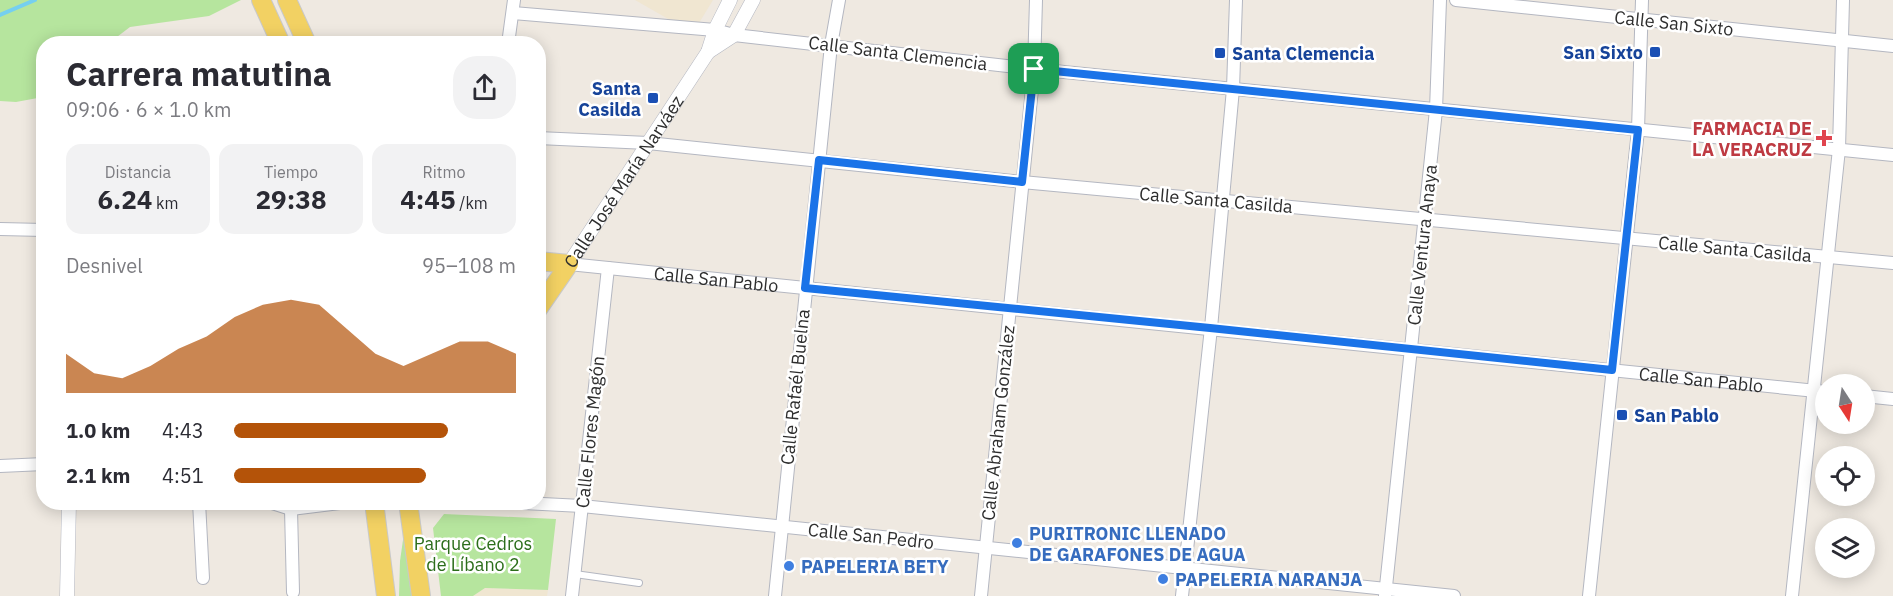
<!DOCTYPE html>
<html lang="es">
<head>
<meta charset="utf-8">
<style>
  body { margin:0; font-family:"IBM Plex Sans",sans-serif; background:#f2f2f3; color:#2b2b33; height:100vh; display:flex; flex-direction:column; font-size:22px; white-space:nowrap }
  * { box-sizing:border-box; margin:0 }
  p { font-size:20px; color:#7c7c81 }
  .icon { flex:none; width:33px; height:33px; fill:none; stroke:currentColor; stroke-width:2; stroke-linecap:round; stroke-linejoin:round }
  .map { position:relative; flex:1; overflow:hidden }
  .sheet { position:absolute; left:36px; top:36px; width:510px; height:474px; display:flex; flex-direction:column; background:#fff; border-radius:24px; box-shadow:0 3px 15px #0003 }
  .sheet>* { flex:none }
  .needle { width:39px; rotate:168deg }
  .buttons { position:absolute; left:1815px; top:374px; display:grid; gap:12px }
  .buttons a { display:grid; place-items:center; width:60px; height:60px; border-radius:50%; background:#fff; box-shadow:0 3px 15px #0003; font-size:30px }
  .pin { position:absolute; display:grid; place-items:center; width:51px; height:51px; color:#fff; margin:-26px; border-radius:12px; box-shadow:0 3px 9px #0006 }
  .round { display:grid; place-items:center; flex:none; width:63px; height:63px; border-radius:24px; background:#f2f2f3 }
  .headline { display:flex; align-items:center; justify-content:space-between; height:102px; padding:0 30px }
  h1 { font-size:33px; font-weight:700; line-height:45px }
  .figures { display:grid; grid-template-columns:repeat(3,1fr); gap:9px; height:102px; padding:6px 30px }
  .figures div { display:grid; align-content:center; border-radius:15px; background:#f2f2f3; text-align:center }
  .figures b { font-size:26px; font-weight:700 }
  .figures small { font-size:16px; font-weight:400 }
  .figures p { font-size:16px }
  .chart { height:168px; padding:12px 30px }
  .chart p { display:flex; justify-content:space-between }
  .chart svg { width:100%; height:108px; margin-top:6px; fill:#b45309; opacity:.7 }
  ul { padding:0 30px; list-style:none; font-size:20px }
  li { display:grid; grid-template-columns:96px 72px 1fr; align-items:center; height:45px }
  li i { height:15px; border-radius:8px; background:#b45309 }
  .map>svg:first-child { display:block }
  .education { fill:#f0e6d1 }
  .green { fill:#b6e59e }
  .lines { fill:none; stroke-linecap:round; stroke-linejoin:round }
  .stream { stroke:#75cff0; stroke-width:4 }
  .service-casing { stroke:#b4b7c1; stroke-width:8 }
  .minor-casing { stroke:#b4b7c1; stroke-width:14 }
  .tertiary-casing { stroke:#b4b7c1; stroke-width:15 }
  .primary-casing { stroke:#c9c9c9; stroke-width:20 }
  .service { stroke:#fff; stroke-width:6 }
  .minor { stroke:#fff; stroke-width:12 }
  .tertiary { stroke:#fff; stroke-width:14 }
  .primary { stroke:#f2d163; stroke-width:18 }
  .route-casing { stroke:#fff; stroke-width:12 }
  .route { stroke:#1a73e8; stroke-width:8 }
  .transit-dot { fill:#1a4fb4; stroke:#fff; stroke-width:2 }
  .health-dot { fill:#e0444e; stroke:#fff; stroke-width:2 }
  .shop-dot { fill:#3f7fe0; stroke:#fff; stroke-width:2 }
  .labels { text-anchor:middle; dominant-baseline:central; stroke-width:5; stroke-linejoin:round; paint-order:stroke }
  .street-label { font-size:18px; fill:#2e2e2e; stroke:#fff }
  .transit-label { font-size:18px; font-weight:bold; fill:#164399; stroke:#fff; text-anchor:end }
  .health-label { font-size:18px; font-weight:bold; fill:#be3a42; stroke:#fff; text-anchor:end }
  .shop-label { font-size:18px; font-weight:bold; fill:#366cbe; stroke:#fff; text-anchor:start }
  .park-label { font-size:18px; fill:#2c6e1b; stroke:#fff }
</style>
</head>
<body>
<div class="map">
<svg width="1893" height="596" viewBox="0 0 1893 596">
  <rect width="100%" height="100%" fill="#efe9e1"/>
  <g class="education">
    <polygon points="635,0 713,0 699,23 670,20"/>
    <polygon points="485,588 548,590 547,596 473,596"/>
  </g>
  <g class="green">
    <polygon points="0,0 241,0 209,16 130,27 109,43 44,44 43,97 16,102 0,101"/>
    <polygon points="444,514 556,519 548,590 485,588 473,596 441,596 433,528"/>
    <polygon points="405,526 417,596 399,596 400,561"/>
  </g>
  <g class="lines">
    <polyline class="stream" points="0,15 35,0"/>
    <g class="service-casing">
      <polyline id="service" points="575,574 639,583"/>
    </g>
    <g class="minor-casing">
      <g id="minor">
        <polyline points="1456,0 1893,46"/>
        <polyline points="513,13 715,30 734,35 1034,69 1893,155"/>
        <polyline points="508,44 514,0"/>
        <polyline points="538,138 648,143 1022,182 1893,263"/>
        <polyline points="0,229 44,230"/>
        <path id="s1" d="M 569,264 L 1826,392"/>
        <polyline points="1864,396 1893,399"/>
        <polyline points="0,466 44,464"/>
        <polyline points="199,502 203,578"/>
        <polyline points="269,502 291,509 348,502"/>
        <polyline points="503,502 582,506 1454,596"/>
        <polyline points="291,509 293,592"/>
        <polyline points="572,596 608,268"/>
        <polyline points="775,596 831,45 839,0"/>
        <polyline points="981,596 1034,69 1036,0"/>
        <polyline points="1182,596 1211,328 1233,89 1236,0"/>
        <polyline points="1385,596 1436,110 1440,0"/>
        <polyline points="1589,596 1638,130 1642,0"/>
        <polyline points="1792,596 1839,149 1843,0"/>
      </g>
    </g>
    <g class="tertiary-casing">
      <g id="tertiary">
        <polyline points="708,52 734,35 753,0"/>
        <path id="s2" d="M 569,264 L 708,52 L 715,30 L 730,0"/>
        <polyline points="67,596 69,502"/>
      </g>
    </g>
    <g class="primary-casing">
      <g id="primary">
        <polyline points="261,0 281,44"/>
        <polyline points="287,0 307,44"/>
        <polyline points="538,261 569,264 538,309"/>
        <polyline points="374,502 386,596"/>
        <polyline points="408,502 421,596"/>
      </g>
    </g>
    <use href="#service" class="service"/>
    <use href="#minor" class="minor"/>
    <use href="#tertiary" class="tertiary"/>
    <use href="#primary" class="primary"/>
  </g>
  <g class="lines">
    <g class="route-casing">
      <polygon id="route" points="1034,69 1638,130 1612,370 1210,328 805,288 819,160 1022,182"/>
    </g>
    <use href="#route" class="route"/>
  </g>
  <g class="transit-dot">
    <rect x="1649" y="46" width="12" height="12" rx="3"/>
    <rect x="1214" y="47" width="12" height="12" rx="3"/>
    <rect x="647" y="92" width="12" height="12" rx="3"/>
    <rect x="1616" y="409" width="12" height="12" rx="3"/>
  </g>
  <path class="health-dot" d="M1821 129h6v6h6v6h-6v6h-6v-6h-6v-6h6z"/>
  <g class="shop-dot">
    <circle cx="1017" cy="543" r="6"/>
    <circle cx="789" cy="566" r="6"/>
    <circle cx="1163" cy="579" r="6"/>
  </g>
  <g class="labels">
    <g class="street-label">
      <text transform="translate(1674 23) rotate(6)">Calle San Sixto</text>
      <text transform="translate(898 53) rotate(7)">Calle Santa Clemencia</text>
      <text stroke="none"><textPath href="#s2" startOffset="99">Calle José María Narváez</textPath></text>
      <text transform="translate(1216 200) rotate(5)">Calle Santa Casilda</text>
      <text transform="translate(1422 245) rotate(-84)">Calle Ventura Anaya</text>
      <text transform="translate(1735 249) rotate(5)">Calle Santa Casilda</text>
      <text stroke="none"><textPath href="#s1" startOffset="148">Calle San Pablo</textPath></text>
      <text stroke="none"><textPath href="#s1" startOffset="1138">Calle San Pablo</textPath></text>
      <text transform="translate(795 387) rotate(-84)">Calle Rafaél Buelna</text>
      <text transform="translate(998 423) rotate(-84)">Calle Abraham González</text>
      <text transform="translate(590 432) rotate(-84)">Calle Flores Magón</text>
      <text transform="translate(871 536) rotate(6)">Calle San Pedro</text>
    </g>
    <g class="transit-label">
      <text x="1643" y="52">San Sixto</text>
      <text x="1232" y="53" text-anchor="start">Santa Clemencia</text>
      <text x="641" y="88">Santa<tspan x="641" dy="21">Casilda</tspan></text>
      <text x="1634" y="415" text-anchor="start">San Pablo</text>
    </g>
    <g class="health-label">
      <text x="1812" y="128">FARMACIA DE<tspan x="1812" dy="21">LA VERACRUZ</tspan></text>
    </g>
    <g class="shop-label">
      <text x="1029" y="533">PURITRONIC LLENADO<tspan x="1029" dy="21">DE GARAFONES DE AGUA</tspan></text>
      <text x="801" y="566">PAPELERIA BETY</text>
      <text x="1175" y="579">PAPELERIA NARANJA</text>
    </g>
    <g class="park-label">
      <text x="473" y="543">Parque Cedros<tspan x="473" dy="21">de Líbano 2</tspan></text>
    </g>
  </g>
</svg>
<div class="buttons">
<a><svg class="needle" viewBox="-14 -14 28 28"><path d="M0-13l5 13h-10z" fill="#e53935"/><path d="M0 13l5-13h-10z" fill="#7c7c81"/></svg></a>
<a><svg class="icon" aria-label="locate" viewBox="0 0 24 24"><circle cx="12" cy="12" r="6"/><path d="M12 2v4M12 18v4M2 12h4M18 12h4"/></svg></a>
<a><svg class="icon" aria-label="layers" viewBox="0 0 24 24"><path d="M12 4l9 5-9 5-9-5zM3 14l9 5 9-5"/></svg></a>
</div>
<div class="pin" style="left:1034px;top:69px;background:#1e9e55"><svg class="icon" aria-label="arrive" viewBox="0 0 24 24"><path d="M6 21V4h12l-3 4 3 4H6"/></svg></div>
<section class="sheet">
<div class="headline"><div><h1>Carrera matutina</h1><p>09:06 · 6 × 1.0 km</p></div><a class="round"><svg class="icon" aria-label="share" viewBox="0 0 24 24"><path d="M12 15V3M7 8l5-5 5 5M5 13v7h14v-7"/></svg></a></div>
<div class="figures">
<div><p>Distancia</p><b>6.24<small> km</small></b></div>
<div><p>Tiempo</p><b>29:38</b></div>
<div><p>Ritmo</p><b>4:45<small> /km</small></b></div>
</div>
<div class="chart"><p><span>Desnivel</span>95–108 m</p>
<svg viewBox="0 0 160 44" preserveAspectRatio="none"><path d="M0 44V28L10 36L20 38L30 33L40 26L50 21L60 13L70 8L80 6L90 8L100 18L110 28L120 33L130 28L140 23L150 23L160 28V44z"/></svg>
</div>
<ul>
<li><b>1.0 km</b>4:43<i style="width:76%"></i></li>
<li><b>2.1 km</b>4:51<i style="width:68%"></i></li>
</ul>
</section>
</div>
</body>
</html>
